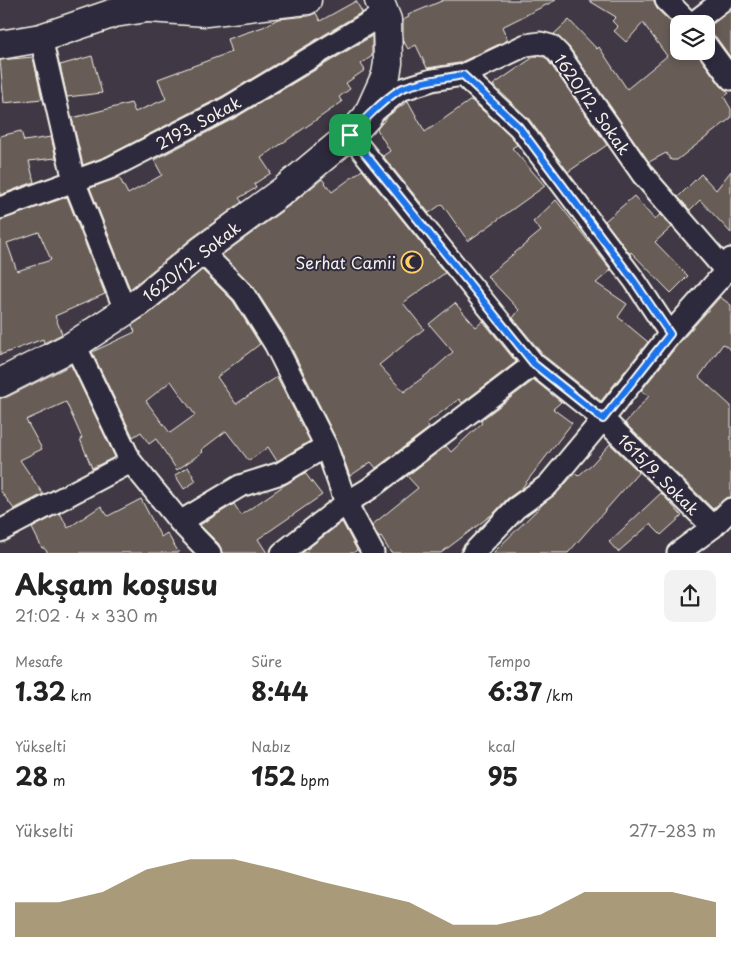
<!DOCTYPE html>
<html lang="tr">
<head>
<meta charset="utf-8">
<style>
  body { margin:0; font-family:"Playpen Sans",sans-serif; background:#f2f2f2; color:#222; height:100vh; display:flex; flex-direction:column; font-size:19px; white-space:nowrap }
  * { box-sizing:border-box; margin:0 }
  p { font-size:16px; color:#767676 }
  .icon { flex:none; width:28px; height:28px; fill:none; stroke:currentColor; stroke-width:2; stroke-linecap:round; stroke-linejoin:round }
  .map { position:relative; height:553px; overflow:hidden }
  .drawer { display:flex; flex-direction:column; background:#fff; flex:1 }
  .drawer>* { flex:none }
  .controls { position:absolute; left:670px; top:15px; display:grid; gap:10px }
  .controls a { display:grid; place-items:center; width:45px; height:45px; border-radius:10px; background:#fff; box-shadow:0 2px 8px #0003; font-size:25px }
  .pin { position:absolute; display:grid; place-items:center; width:42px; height:42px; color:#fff; margin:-21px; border-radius:10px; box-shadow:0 2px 8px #0006 }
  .round { display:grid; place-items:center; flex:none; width:52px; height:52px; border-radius:10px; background:#f2f2f2 }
  .overview { display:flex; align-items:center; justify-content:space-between; height:85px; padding:0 15px }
  h1 { font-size:28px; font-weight:700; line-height:38px }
  .metrics { display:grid; grid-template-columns:repeat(3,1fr); gap:8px; height:85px; padding:5px 15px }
  .metrics div { display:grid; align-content:center }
  .metrics b { font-size:25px; font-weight:700 }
  .metrics small { font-size:14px; font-weight:400 }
  .metrics p { font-size:14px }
  .chart { height:140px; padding:10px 15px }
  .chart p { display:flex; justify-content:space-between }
  .chart svg { width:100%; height:90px; margin-top:5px; fill:#857141; opacity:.7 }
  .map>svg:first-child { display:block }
  .building { fill:#675b57; stroke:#f4f1e8; fill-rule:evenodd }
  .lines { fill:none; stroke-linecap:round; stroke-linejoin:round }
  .street-casing { stroke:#f4f1e8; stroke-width:25 }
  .secondary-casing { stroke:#f4f1e8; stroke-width:31 }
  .street { stroke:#2f2a3d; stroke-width:21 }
  .secondary { stroke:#2f2a3d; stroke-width:28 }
  .route-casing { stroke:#fff; stroke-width:10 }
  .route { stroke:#1a73e8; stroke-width:6 }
  .labels { text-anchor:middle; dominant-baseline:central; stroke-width:4; stroke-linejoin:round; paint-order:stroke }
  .street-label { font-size:16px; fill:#f4f1e8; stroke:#2f2a3d }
  .poi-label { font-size:16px; fill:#f4f1e8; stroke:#2f2a3d; text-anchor:end }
</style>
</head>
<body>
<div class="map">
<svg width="731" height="553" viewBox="0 0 731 553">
  <rect width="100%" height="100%" fill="#403945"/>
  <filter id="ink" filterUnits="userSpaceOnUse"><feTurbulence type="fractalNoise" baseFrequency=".02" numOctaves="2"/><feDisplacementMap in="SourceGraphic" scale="10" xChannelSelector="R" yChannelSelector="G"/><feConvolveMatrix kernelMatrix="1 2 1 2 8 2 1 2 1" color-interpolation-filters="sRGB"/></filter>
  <g filter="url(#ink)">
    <g class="building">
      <polygon points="444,0 556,0 502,27 508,40 459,63 427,68 416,45 408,49 403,40 403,20 409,17 408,15"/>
      <polygon points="588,0 654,0 657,9 679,30 679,51 695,51 721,86 729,93 724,97 731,109 731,118 677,160 671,160 666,153 649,162 569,47 554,34 569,20 597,49 599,47 627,89 667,56 643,23 626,42 614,31 618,27 612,21 616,17"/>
      <polygon points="356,1 362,12 223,96 105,157 83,165 72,118 131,103 135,112 166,99 158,79 231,52 227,39 263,27 278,19 309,16 316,13 320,21"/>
      <polygon points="731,10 731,58 716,37 711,34 706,33 706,29"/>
      <polygon points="372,36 372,56 361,64 365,70 346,83 350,89 339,97 342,102 261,158 271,173 254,184 256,188 239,198 242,202 192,238 130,289 90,188 119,177 128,194 162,175 154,160 235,118"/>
      <polygon points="92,56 102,93 67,97 60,65"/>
      <polygon points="535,56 545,57 549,62 607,145 568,172 529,119 493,85"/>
      <polygon points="33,57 42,99 4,103 0,60"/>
      <polygon points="471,100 510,135 517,145 512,148 545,186 468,241 442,204 429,213 383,156 390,151 377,129 388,116 408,101 425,132"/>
      <polygon points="21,131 24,141 51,137 56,158 29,161 34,182 0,195 0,136"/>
      <polygon points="362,170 445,273 403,303 424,329 379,365 404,392 435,368 453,352 429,324 455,303 476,327 483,321 516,362 462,403 459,399 427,423 429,428 376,468 371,462 350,476 337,441 286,337 253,286 222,255 293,203 322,179 332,192"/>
      <polygon points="731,171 731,233 700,200 690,210 678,197 701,174 716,190"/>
      <polygon points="634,196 655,220 660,214 672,227 655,242 688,276 671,293 631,252 630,254 605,221"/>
      <path d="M 67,197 L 105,294 L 55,316 L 62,334 L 44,343 L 43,339 L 0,355 L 0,220 ZM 39,232 L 51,260 L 17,271 L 7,243 Z"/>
      <polygon points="556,200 611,270 596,283 627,304 618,317 648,342 601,401 543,355 513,318 519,310 487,276 541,231 533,222"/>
      <path d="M 202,270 L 233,301 L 260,344 L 217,377 L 236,404 L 277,377 L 310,441 L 277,461 L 268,447 L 249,461 L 226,431 L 201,450 L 203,452 L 177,470 L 156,439 L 149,444 L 141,432 L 133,437 L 92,352 L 135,332 L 132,325 L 149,314 ZM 171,381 L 195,415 L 170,433 L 146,401 Z"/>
      <polygon points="720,297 731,305 731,350 723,344 699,377 731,406 731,497 723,500 713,509 625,423 649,396 641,391 680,342"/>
      <polygon points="71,365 115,457 92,468 80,439 82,438 66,402 26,420 42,449 20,460 43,494 14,509 0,490 0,398 7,397"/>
      <polygon points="534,380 561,402 553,409 572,423 521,489 507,499 494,513 441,553 391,553 381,537 379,538 372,525 418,488 407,476 446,446 451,452 482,423 480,421"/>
      <polygon points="610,444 639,472 568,553 493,553 544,503 557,493 575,473 578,476 592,464"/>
      <polygon points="188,467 196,481 184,489 175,475"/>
      <polygon points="305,473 322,495 258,539 267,553 222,553 219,544 200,525 234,504 241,515 283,486"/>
      <polygon points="661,493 682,516 661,535 650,524 618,552 609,542"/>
      <polygon points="141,499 161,537 167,533 179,553 48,553 44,548 42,548 32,528 60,513 68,528 101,506 108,516"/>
      <polygon points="342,522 357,550 353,553 302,553"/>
    </g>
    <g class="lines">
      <g class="street-casing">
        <g id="street">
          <polyline points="666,0 690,24"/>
          <polyline points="692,24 723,0"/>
          <polyline points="41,38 74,181 125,310"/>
          <polyline points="706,45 731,79"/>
          <polyline points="463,75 519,127 635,281 670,334"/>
          <polyline points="370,115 400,90 432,80 463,75 526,45 540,43 551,46 559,54 643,175 726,271"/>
          <polyline points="350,135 534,364 603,419 713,527"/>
          <polyline points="0,208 110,168 229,107 385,13"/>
          <polyline points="201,251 243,293 275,344 326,446 346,503 373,553"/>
          <polyline points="75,345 131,462 180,522 210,553"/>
          <polyline points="180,522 240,486 281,473 326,446"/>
          <polyline points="0,531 131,462"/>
          <polyline points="282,553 346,503 369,489 534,364"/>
          <polyline points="473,553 516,508 548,485 603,419 670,334 726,271 731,259"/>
          <polyline points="678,553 713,527 731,509"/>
        </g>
      </g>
      <g class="secondary-casing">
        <g id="secondary">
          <polyline points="149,8 206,12 307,0"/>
          <polyline points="0,45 41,38 114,13 147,8 171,0"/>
          <polyline points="0,383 71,347 139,302 201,251 284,190 350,135 367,117 386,75 388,63 387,20 379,0"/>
        </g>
      </g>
      <use href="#street" class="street"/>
      <use href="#secondary" class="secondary"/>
    </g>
  </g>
  <g class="lines" filter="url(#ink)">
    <g class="route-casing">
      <path id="route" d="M 463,75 L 519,127 L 634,281 L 670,334 L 603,419 L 534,364 L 350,135 C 365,119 381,102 399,90 C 413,82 447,78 463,75 Z"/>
    </g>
    <use href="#route" class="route"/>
  </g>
  <defs>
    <g id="mosque-ring" transform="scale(1.125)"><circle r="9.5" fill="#2f2a3d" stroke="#ffd166" stroke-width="1.5"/><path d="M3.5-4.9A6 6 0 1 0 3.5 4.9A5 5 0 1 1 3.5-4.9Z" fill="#ffd166"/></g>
  </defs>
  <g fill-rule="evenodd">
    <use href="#mosque-ring" x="412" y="262"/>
  </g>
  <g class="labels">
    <g class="street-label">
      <text transform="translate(593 104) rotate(55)">1620/12. Sokak</text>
      <text transform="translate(198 122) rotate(-28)">2193. Sokak</text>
      <text transform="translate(191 261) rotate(-38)">1620/12. Sokak</text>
      <text transform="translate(659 474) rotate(45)">1615/9. Sokak</text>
    </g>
    <g class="poi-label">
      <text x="396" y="262">Serhat Camii</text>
    </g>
  </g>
</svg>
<div class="controls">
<a><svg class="icon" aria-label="layers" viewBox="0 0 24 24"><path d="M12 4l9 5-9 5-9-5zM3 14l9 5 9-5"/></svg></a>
</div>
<div class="pin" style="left:350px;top:135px;background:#1e9e55"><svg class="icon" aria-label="arrive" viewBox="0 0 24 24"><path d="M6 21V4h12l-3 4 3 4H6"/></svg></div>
</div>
<section class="drawer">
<div class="overview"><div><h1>Akşam koşusu</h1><p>21:02 · 4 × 330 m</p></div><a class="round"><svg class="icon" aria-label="share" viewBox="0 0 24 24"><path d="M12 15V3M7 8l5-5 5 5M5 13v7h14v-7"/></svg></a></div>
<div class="metrics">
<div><p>Mesafe</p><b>1.32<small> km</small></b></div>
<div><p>Süre</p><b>8:44</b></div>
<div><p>Tempo</p><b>6:37<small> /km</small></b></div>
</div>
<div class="metrics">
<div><p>Yükselti</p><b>28<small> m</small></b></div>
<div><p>Nabız</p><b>152<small> bpm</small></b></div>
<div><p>kcal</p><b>95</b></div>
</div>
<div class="chart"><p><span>Yükselti</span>277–283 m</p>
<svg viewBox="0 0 160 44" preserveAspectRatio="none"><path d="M0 44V27L10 27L20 22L30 11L40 6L50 6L60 11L70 17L80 22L90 27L100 38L110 38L120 33L130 22L140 22L150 22L160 27V44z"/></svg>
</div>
</section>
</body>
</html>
